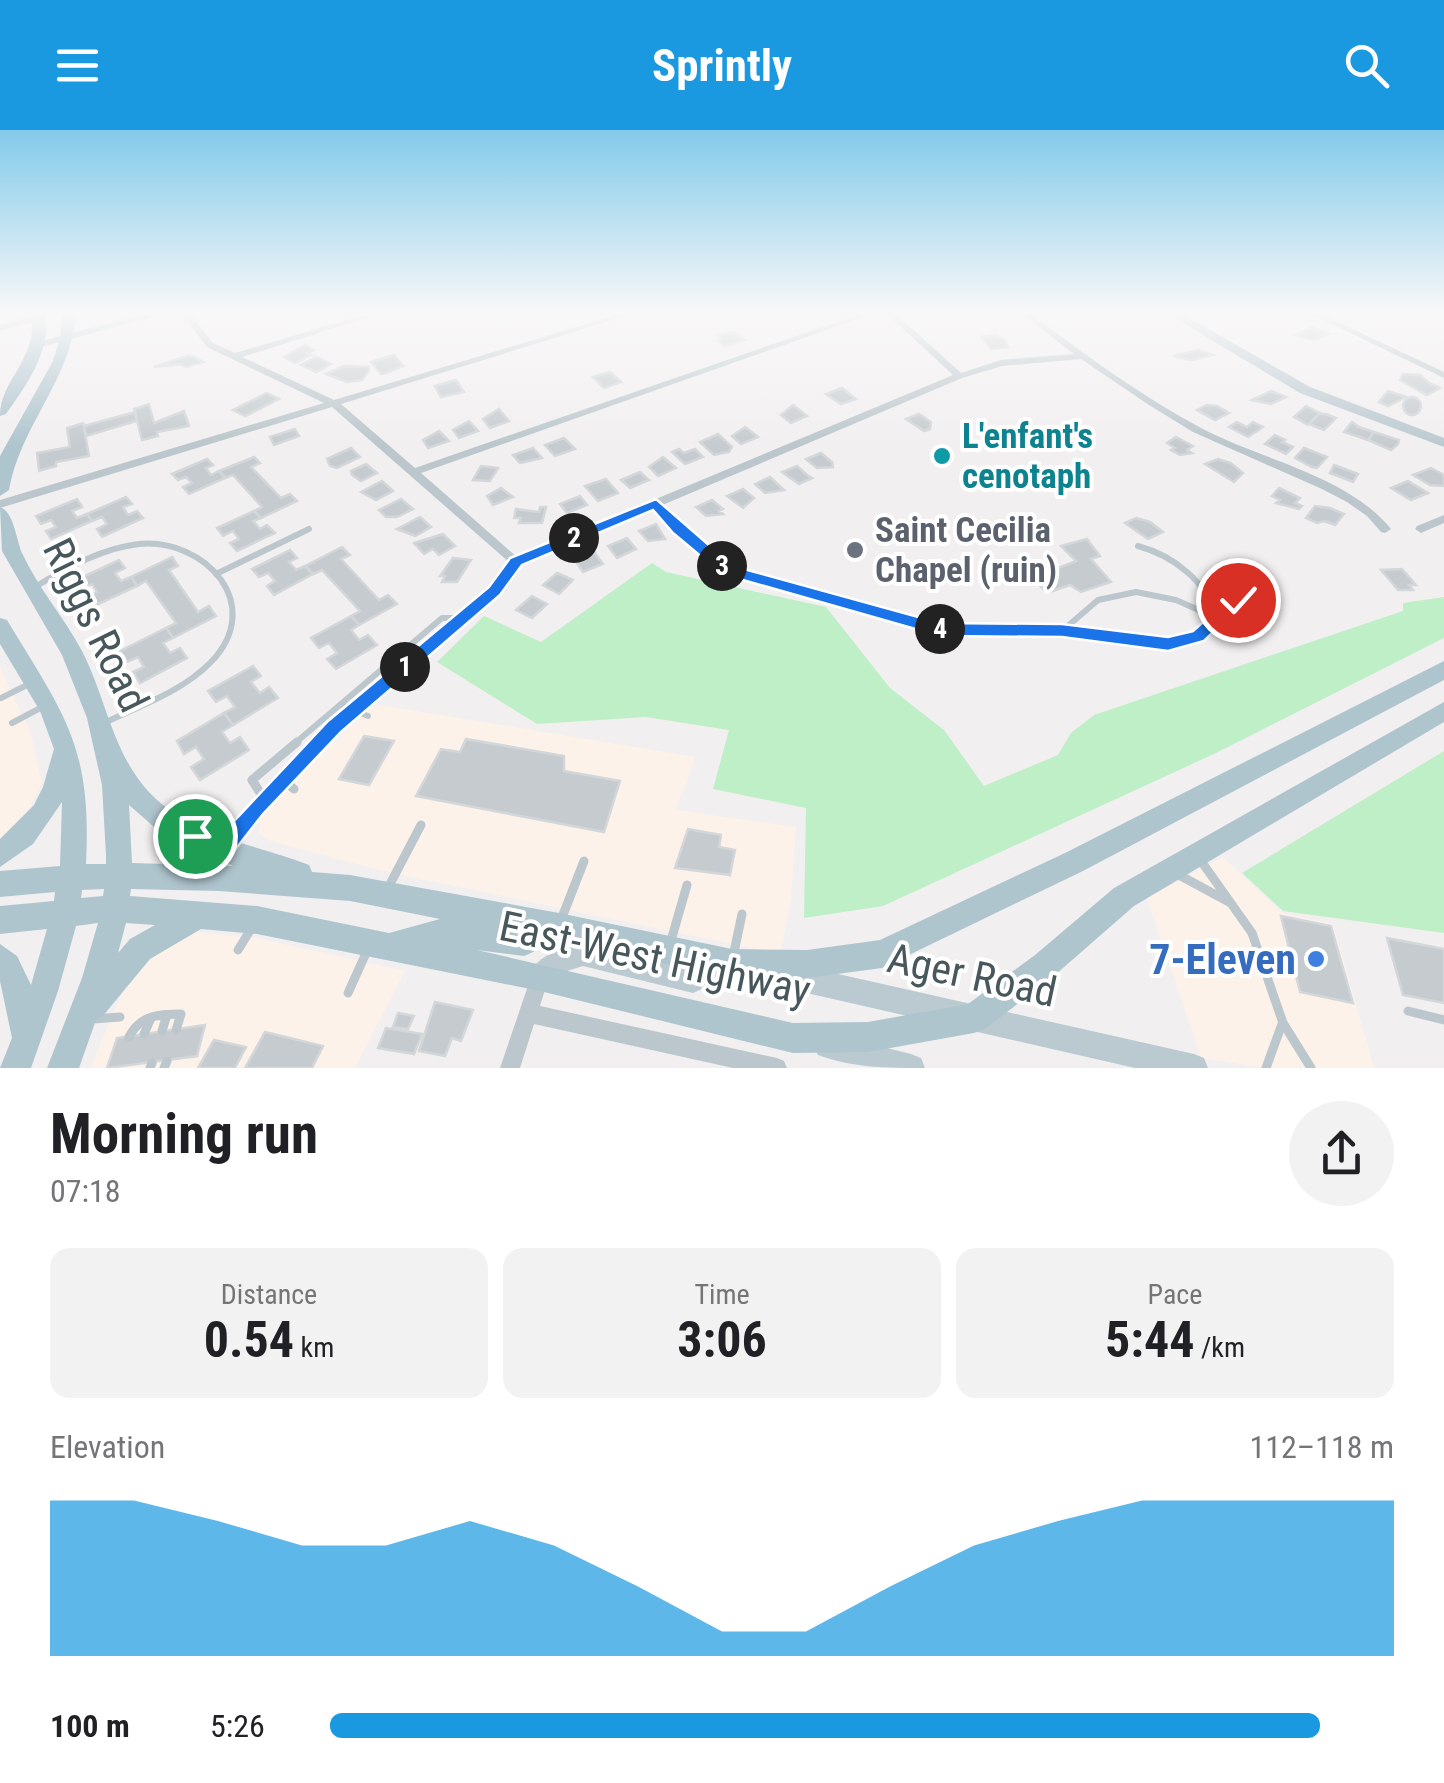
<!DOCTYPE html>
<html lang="en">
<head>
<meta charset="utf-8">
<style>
  body { margin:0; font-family:"Roboto Condensed",sans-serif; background:#f2f2f2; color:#202124; height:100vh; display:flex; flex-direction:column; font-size:38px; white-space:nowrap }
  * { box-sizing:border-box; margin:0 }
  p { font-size:32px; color:#757577 }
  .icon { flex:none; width:55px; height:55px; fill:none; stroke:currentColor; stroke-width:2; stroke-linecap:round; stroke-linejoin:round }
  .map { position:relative; height:938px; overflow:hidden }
  .side { display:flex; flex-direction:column; background:#fff; flex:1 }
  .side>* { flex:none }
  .pin { position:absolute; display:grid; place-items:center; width:85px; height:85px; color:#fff; margin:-42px; border:5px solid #fff; border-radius:50%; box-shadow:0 2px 10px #0007 }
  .km { position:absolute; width:50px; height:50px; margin:-25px; border-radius:50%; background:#222; color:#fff; font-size:28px; line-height:50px; text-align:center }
  .round { display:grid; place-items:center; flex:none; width:105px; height:105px; border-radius:52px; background:#f2f2f2 }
  .headline { display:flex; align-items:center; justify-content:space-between; height:170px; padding:0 50px }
  h1 { font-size:55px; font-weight:700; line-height:75px }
  .stats { display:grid; grid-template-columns:repeat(3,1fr); gap:15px; height:170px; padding:10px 50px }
  .stats div { display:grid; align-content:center; border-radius:20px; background:#f2f2f2; text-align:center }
  .stats b { font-size:50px; font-weight:700 }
  .stats small { font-size:28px; font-weight:400 }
  .stats p { font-size:28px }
  .chart { height:280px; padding:20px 50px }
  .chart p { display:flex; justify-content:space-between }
  .chart svg { width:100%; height:180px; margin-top:10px; fill:#1b99e0; opacity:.7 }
  ul { padding:0 50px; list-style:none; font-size:32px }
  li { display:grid; grid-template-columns:160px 120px 1fr; align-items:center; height:75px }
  li i { height:25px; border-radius:12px; background:#1b99e0 }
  header { display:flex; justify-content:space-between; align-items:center; height:130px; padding:0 50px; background:#1b99e0; color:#fff; font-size:45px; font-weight:700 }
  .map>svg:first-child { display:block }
  .commercial { fill:#fcf2e9 }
  .green { fill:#beefc7 }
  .building { fill:#c6cbcf; stroke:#d3d7da; stroke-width:2.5 }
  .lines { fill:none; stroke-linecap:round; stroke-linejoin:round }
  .lane-far2 { stroke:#bbc7cc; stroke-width:5 }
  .lane-far1 { stroke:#bbc7cc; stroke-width:6 }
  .lane { stroke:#bbc7cc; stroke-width:9 }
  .street { fill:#bbc7cc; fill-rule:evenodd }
  .secondary { fill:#bbcad1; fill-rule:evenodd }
  .primary { fill:#afc5ce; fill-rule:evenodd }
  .route { fill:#1a73e8; stroke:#fff; stroke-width:2.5 }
  .culture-dot { fill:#0f9aa8; stroke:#fff; stroke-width:4 }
  .worship-dot { fill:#6b7280; stroke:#fff; stroke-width:4 }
  .shop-dot { fill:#3f7fe0; stroke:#fff; stroke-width:4 }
  .labels { text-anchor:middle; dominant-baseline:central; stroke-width:8; stroke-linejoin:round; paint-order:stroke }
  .culture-label { font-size:35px; font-weight:bold; fill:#0d838f; stroke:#fff; text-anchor:start }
  .worship-label { font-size:35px; font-weight:bold; fill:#5b616d; stroke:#fff; text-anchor:start }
  .near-street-label { font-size:42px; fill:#47575c; stroke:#fff }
  .near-shop-label { font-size:42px; font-weight:bold; fill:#366cbe; stroke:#fff; text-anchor:end }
</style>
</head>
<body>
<header><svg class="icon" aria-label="menu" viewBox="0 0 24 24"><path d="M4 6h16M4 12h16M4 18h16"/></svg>Sprintly<svg class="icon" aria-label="search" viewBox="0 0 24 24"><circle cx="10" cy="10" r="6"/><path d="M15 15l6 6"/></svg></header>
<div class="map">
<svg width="1444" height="938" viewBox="0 0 1444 938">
  <rect width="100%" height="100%" fill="#f2eff0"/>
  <g class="commercial">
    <polygon points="0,537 30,601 42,652 26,686 0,711"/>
    <polygon points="374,574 695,627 676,680 796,697 791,770 780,824 383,741 271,711 259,704 260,689 273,669"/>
    <polygon points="1223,727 1282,783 1333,794 1374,938 1265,938 1201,928 1147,768"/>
    <polygon points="195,802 256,808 405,841 355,938 90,938 131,842 161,811"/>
  </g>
  <g class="green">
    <polygon points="652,433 666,442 826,477 890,558 944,600 984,656 1058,625 1071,603 1094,585 1403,481 1403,473 1444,467 1444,508 1216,623 883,776 804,788 806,678 713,659 729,600 646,587 537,594 437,532 484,486 541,512"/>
    <polygon points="1444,621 1444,803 1283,781 1242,743"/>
  </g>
  <g class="building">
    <polygon points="1312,197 1328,204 1313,210 1295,205"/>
    <polygon points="734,202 745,210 725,216 718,211 722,209 717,205"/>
    <polygon points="996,205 1005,210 1008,217 991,219 981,207"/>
    <polygon points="305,215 314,220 307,223 311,225 295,233 284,227"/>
    <polygon points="1198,220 1213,225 1191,230 1173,226"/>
    <polygon points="190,225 203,232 186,237 180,234 154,237"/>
    <polygon points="394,225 403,236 386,243 381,244 371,232"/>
    <polygon points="316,227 331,234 316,242 301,235"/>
    <polygon points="344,236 369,237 369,240 362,250 347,252 326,244"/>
    <polygon points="610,242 621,252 604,258 593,247"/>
    <polygon points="1420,245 1429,253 1440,258 1427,265 1400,250 1403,244"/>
    <polygon points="456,250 464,262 441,267 435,256"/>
    <polygon points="842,258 856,269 841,274 826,264"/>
    <polygon points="1271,261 1286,267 1271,274 1252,270"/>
    <polygon points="1388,261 1406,267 1388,276 1379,272"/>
    <polygon points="267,263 279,269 245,286 233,280"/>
    <circle cx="1412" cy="276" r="9"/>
    <polygon points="149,274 154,293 184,281 189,296 157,302 158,306 142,310 134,279"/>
    <polygon points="793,275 807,286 791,293 781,285"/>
    <polygon points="1207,275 1217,276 1229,283 1215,290 1197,280"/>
    <polygon points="1306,276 1320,283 1308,295 1294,287"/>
    <polygon points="499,279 509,291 490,298 483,289"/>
    <polygon points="135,282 137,291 86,306 84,296"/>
    <polygon points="919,284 931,292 930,299 924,301 906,289"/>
    <polygon points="1319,284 1326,284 1336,288 1324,300 1309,294"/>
    <polygon points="469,291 478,301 459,308 453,300"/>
    <polygon points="1237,292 1247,297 1253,292 1263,297 1248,307 1229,297"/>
    <polygon points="1352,292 1359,297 1374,302 1368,310 1344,302"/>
    <polygon points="83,293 89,326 56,332 56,336 39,341 37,323 70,317 67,298"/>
    <polygon points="745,297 758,307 741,314 732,306"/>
    <polygon points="295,299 299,306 274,315 270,307"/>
    <polygon points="439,301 449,311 428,318 423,310"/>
    <polygon points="1374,302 1399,310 1398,314 1391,320 1368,310"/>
    <polygon points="718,304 732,317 729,322 714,325 700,312"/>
    <polygon points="1275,305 1285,310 1282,312 1293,317 1286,324 1265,314"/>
    <polygon points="1176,307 1193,316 1187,320 1192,323 1180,325 1171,320 1175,318 1167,313"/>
    <polygon points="564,308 575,319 555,326 545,315"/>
    <polygon points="351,318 360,327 337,338 330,336 327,329"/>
    <polygon points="533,318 542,328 520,333 513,325"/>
    <polygon points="1304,318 1327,327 1317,338 1312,337 1295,328"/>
    <polygon points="679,319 684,323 695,319 703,327 685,334 672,322"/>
    <polygon points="821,323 832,332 833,337 817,338 806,329"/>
    <polygon points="254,327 260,333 251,337 281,368 290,364 297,371 261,388 254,381 262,377 233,345 225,348 219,341"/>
    <polygon points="663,327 676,338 658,346 649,337"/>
    <polygon points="207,329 213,335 206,338 211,345 219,341 225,348 189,364 183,357 192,353 186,347 178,350 172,344"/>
    <polygon points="1218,329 1231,333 1243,343 1234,352 1205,334"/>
    <polygon points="366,334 377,343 361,351 352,345 351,341"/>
    <polygon points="1334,335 1358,344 1353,352 1330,343"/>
    <polygon points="481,336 498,338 490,351 473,350"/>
    <polygon points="797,336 807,345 812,348 799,354 782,342"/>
    <polygon points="1431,338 1444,345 1444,356 1430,355 1413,345"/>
    <polygon points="640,342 649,350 630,358 621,350"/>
    <polygon points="770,347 784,360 765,363 755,354"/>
    <polygon points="606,349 618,363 598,371 585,356"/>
    <polygon points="382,351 393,361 376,370 361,362"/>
    <polygon points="1408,351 1428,363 1411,370 1391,358"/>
    <polygon points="501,358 513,367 493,375 487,366"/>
    <polygon points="1279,358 1300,368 1295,373 1302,376 1299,379 1276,373 1280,370 1272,366"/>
    <polygon points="743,359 754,368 743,378 727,366"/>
    <polygon points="580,366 587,375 567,383 560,374"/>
    <polygon points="126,367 132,374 123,377 128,385 137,381 143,388 102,407 97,399 107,394 102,387 92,391 87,384"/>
    <polygon points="77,369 82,377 72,381 77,388 87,384 92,391 51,409 46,401 56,397 51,390 41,394 36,386"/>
    <polygon points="401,369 413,379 397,387 386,387 379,380"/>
    <polygon points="712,370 723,379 719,381 723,384 706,386 696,377"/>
    <polygon points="1315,376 1330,378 1344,384 1335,395 1324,391 1317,393 1306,388"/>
    <polygon points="540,377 546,377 542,393 519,393 521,388 514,388 516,379 539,382"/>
    <polygon points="254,381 261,388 253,391 260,399 267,395 275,403 237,421 230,413 239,409 233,401 223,406 217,398"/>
    <polygon points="420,387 431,397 415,406 397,399"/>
    <polygon points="1136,388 1150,392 1163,402 1148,409 1125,393"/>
    <polygon points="656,394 665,409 648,411 639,401"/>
    <polygon points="443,404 455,416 439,425 433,419 424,424 414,413"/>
    <polygon points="627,408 636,419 617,428 608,416"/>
    <polygon points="1087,409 1100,426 1091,429 1111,452 1081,462 1070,455 1047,463 1033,448 1076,431 1061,416"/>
    <polygon points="342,417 350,425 341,429 379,470 388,465 397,474 359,495 351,486 360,481 322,440 313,444 305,436"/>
    <polygon points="290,420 297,428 289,432 296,440 305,436 313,444 274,465 267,456 275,451 268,443 259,447 252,439"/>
    <polygon points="594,422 603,434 583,442 575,430"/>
    <polygon points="172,427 178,436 169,440 198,482 209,476 216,486 173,508 166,498 176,493 146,451 137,456 131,447"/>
    <polygon points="453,428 471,430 457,452 442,452 445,446 440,446"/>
    <polygon points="119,430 125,438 115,443 121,451 131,447 137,456 92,477 87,467 97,462 92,454 81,459 76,450"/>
    <polygon points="1402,439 1416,455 1409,455 1413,460 1398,460 1381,440"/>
    <polygon points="557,443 573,450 559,464 543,455"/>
    <polygon points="532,466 547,474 532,488 516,480"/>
    <polygon points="351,486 359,495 351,500 359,510 368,505 377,515 336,539 327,529 337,523 329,513 319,518 311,508"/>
    <polygon points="166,498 173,508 163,513 170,523 180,518 187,528 140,553 133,542 144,537 138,527 127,532 120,521"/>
    <polygon points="253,536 261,546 251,552 260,563 269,557 278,568 233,595 224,583 235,577 227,566 216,572 208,561"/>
    <polygon points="224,583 233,595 222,602 230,613 240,607 249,620 200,650 191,637 204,629 196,617 184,624 177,611"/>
    <polygon points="364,606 394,611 369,655 339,649"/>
    <polygon points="466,609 564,626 564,641 620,651 604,702 416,666 441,619 460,622"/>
    <polygon points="688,699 721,705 719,717 735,720 730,745 675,738"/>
    <polygon points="1281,786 1331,796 1353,873 1300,862"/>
    <polygon points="1387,808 1444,819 1444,873 1403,865"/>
    <polygon points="435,872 473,880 461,911 452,908 445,926 419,921"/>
    <polygon points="398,883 414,886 408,899 393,897"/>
    <polygon points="205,895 197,926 107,938 117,908"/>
    <polygon points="386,898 422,904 414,924 378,918"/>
    <polygon points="265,902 323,916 312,938 245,938"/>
    <polygon points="214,910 246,917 235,938 198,938"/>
  </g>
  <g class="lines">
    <polyline class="lane-far2" points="0,198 37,188"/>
    <g class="lane-far1">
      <polyline points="656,373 679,400 728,440 940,499 1062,501"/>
      <path d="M 1138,416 C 1175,426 1206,452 1219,489 L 1238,470 L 1240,451"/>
      <polyline points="216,444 309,399"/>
      <path d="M 33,458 C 66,439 101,418 139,414 C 206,408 266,475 211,532 C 183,561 140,576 104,593"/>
      <path d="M 1136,462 L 1176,470 L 1219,489 C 1173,526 1117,508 1062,501 L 1098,470 Z"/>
      <polyline points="1,568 31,553"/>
      <polyline points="340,575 368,586"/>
      <polyline points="12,593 46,575"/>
      <polyline points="294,614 442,488 460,488"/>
    </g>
    <g class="lane">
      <polyline points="283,650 294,659"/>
      <polyline points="264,669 252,650 297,612"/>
      <polyline points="1199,728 1252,803 1283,893 1311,938"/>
      <polyline points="1179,745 1229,772"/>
      <polyline points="389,756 421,695"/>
      <polyline points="561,790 584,731"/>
      <polyline points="670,814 687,755"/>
      <polyline points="238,820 251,799"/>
      <polyline points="733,827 742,784"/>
      <polyline points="348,863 367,821"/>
      <polyline points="1408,881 1444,890"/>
      <polyline points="161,886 166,888 162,901"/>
      <polyline points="93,889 120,887"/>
      <polyline points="144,904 151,888"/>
      <path d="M 129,907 C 140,885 159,884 181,884 L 176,900"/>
      <polyline points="150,938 152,933"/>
      <polyline points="164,938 167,931"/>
      <polyline points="1266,938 1282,894"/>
    </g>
    <g class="street">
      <path d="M 182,184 L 190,184 L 213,213 L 235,223 L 367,184 L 379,184 L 242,227 L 334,270 L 620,184 L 632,184 L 341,274 L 415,338 L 860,184 L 872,184 L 421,343 L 517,427 L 953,245 L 887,184 L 896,184 L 961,243 L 1001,230 L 1074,224 L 1022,184 L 1031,184 C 1086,225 1142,267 1203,299 C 1262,330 1348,346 1391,399 L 1385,403 L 1381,402 L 1367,386 L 1347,372 L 1322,359 L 1193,302 L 1149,275 L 1081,229 L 1002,236 L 962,248 L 521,435 C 513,461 455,500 432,519 C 406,541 381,563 356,586 C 310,629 269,675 230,723 L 224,726 L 218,723 L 216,718 L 218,713 C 298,616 392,536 490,458 L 507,442 L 510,433 L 332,277 L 0,378 L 0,370 L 324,273 L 207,217 Z"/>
      <polygon points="1311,184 1321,184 1444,242 1444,248"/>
      <polygon points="1444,385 1444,393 1421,403 1415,399 1417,396"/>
      <polygon points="540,838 546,841 549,847 540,876 777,928 784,931 787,938 733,938 534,894 520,938 500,938 531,847 534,841"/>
    </g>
    <g class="secondary">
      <polygon points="144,184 164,184 37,218 31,214"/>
      <polygon points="1168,184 1182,184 1310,257 1444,308 1444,317 1300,263"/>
      <path d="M 583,812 L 693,837 L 731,820 L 740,824 L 744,833 L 740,842 L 693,863 L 583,836 L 567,841 L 540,860 L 531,856 L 527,847 C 537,825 562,818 583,812 Z"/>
      <polygon points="776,830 1194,924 1204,928 1208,938 1135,938 776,856 767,852 763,843 767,834"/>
      <path d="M 827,903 L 911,924 L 921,928 L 925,938 C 887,938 853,938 818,925 L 814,916 L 818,907 Z"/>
    </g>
    <g class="primary">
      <path d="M 32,184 L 46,184 C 50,223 27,254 6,284 L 0,286 C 0,249 37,232 32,184 Z"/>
      <path d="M 62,184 L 76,184 C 71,250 20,296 9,360 L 0,366 L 0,326 L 53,231 L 60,208 Z"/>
      <path d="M 0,377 C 14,382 16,409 22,423 C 38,458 64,487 82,521 C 108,572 113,629 156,669 C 199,709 257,714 309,735 L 312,742 L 350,745 L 559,783 L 732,819 L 807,820 L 880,810 L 1065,723 L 1444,531 L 1444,550 L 1083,741 L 882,838 L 807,848 L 732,847 L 556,812 L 524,826 L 477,820 L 793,893 L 868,892 L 968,874 L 1035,825 L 1114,758 L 1444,572 L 1444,592 L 1134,776 L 1055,845 L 985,899 L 974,903 L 868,922 L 793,923 L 540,861 L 257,804 L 201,799 L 150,829 L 102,887 L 96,890 L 79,938 L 47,938 L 82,848 L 98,793 L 76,796 L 58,861 L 31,938 L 0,938 L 12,908 L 0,851 L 0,814 L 17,826 L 31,855 L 47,799 L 0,804 L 0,776 L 54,771 L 55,762 L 0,767 L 0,741 L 60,736 L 62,672 L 33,714 L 0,737 L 0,709 L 34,675 L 43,657 L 54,619 L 40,581 L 0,514 L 0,488 L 7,490 C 65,586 92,616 86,734 L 106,734 L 106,725 L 102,655 L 87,588 L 62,525 L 2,421 ZM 129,675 L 161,703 L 233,736 L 132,733 ZM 104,759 L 103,766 L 81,768 L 82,760 ZM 131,759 L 219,761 L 350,771 L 440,789 L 389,803 L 257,776 L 130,766 ZM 126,793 L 155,795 L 130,809 L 118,823 Z"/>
    </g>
  </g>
  <linearGradient id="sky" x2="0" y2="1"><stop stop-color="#83cae9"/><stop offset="0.58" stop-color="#f9f8f8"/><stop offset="1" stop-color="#f9f8f8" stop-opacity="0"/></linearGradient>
  <rect width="1444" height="315" fill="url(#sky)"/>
  <polygon class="route" points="656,369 733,436 940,493 1062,494 1168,507 1193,501 1232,466 1246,470 1204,511 1168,521 1062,507 940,506 722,444 673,403 653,380 522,435 500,465 341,602 263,684 231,725 224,728 188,713 185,706 195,697 220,706 328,591 489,457 510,428"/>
  <circle class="culture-dot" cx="942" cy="326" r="10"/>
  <circle class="worship-dot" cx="855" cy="420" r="10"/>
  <circle class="shop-dot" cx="1316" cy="829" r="10"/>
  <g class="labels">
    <g class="culture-label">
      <text x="962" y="306">L'enfant's<tspan x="962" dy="40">cenotaph</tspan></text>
    </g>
    <g class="worship-label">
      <text x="875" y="400">Saint Cecilia<tspan x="875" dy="40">Chapel (ruin)</tspan></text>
    </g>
    <g class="near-street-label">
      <text transform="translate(96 495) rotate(64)">Riggs Road</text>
      <text transform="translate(655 828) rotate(12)">East-West Highway</text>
      <text transform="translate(972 845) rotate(12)">Ager Road</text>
    </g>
    <g class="near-shop-label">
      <text x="1296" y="829">7-Eleven</text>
    </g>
  </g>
</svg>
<div class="pin" style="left:195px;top:706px;background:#1e9e55"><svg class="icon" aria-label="arrive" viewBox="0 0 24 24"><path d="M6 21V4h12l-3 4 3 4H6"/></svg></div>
<div class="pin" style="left:1238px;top:470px;background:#d93025"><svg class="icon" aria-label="check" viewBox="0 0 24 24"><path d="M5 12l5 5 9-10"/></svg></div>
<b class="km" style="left:405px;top:537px">1</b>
<b class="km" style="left:574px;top:408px">2</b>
<b class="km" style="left:722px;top:436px">3</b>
<b class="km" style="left:940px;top:499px">4</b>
</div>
<section class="side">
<div class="headline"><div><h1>Morning run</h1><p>07:18</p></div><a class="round"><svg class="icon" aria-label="share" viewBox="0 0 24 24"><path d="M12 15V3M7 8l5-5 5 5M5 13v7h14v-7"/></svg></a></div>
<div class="stats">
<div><p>Distance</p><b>0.54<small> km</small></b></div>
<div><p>Time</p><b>3:06</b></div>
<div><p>Pace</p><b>5:44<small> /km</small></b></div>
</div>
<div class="chart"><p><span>Elevation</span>112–118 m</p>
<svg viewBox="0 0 160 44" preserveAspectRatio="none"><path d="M0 44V6L10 6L20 11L30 17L40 17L50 11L60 17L70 27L80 38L90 38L100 27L110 17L120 11L130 6L140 6L150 6L160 6V44z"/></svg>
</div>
<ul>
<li><b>100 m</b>5:26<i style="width:93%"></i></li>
</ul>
</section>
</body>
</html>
